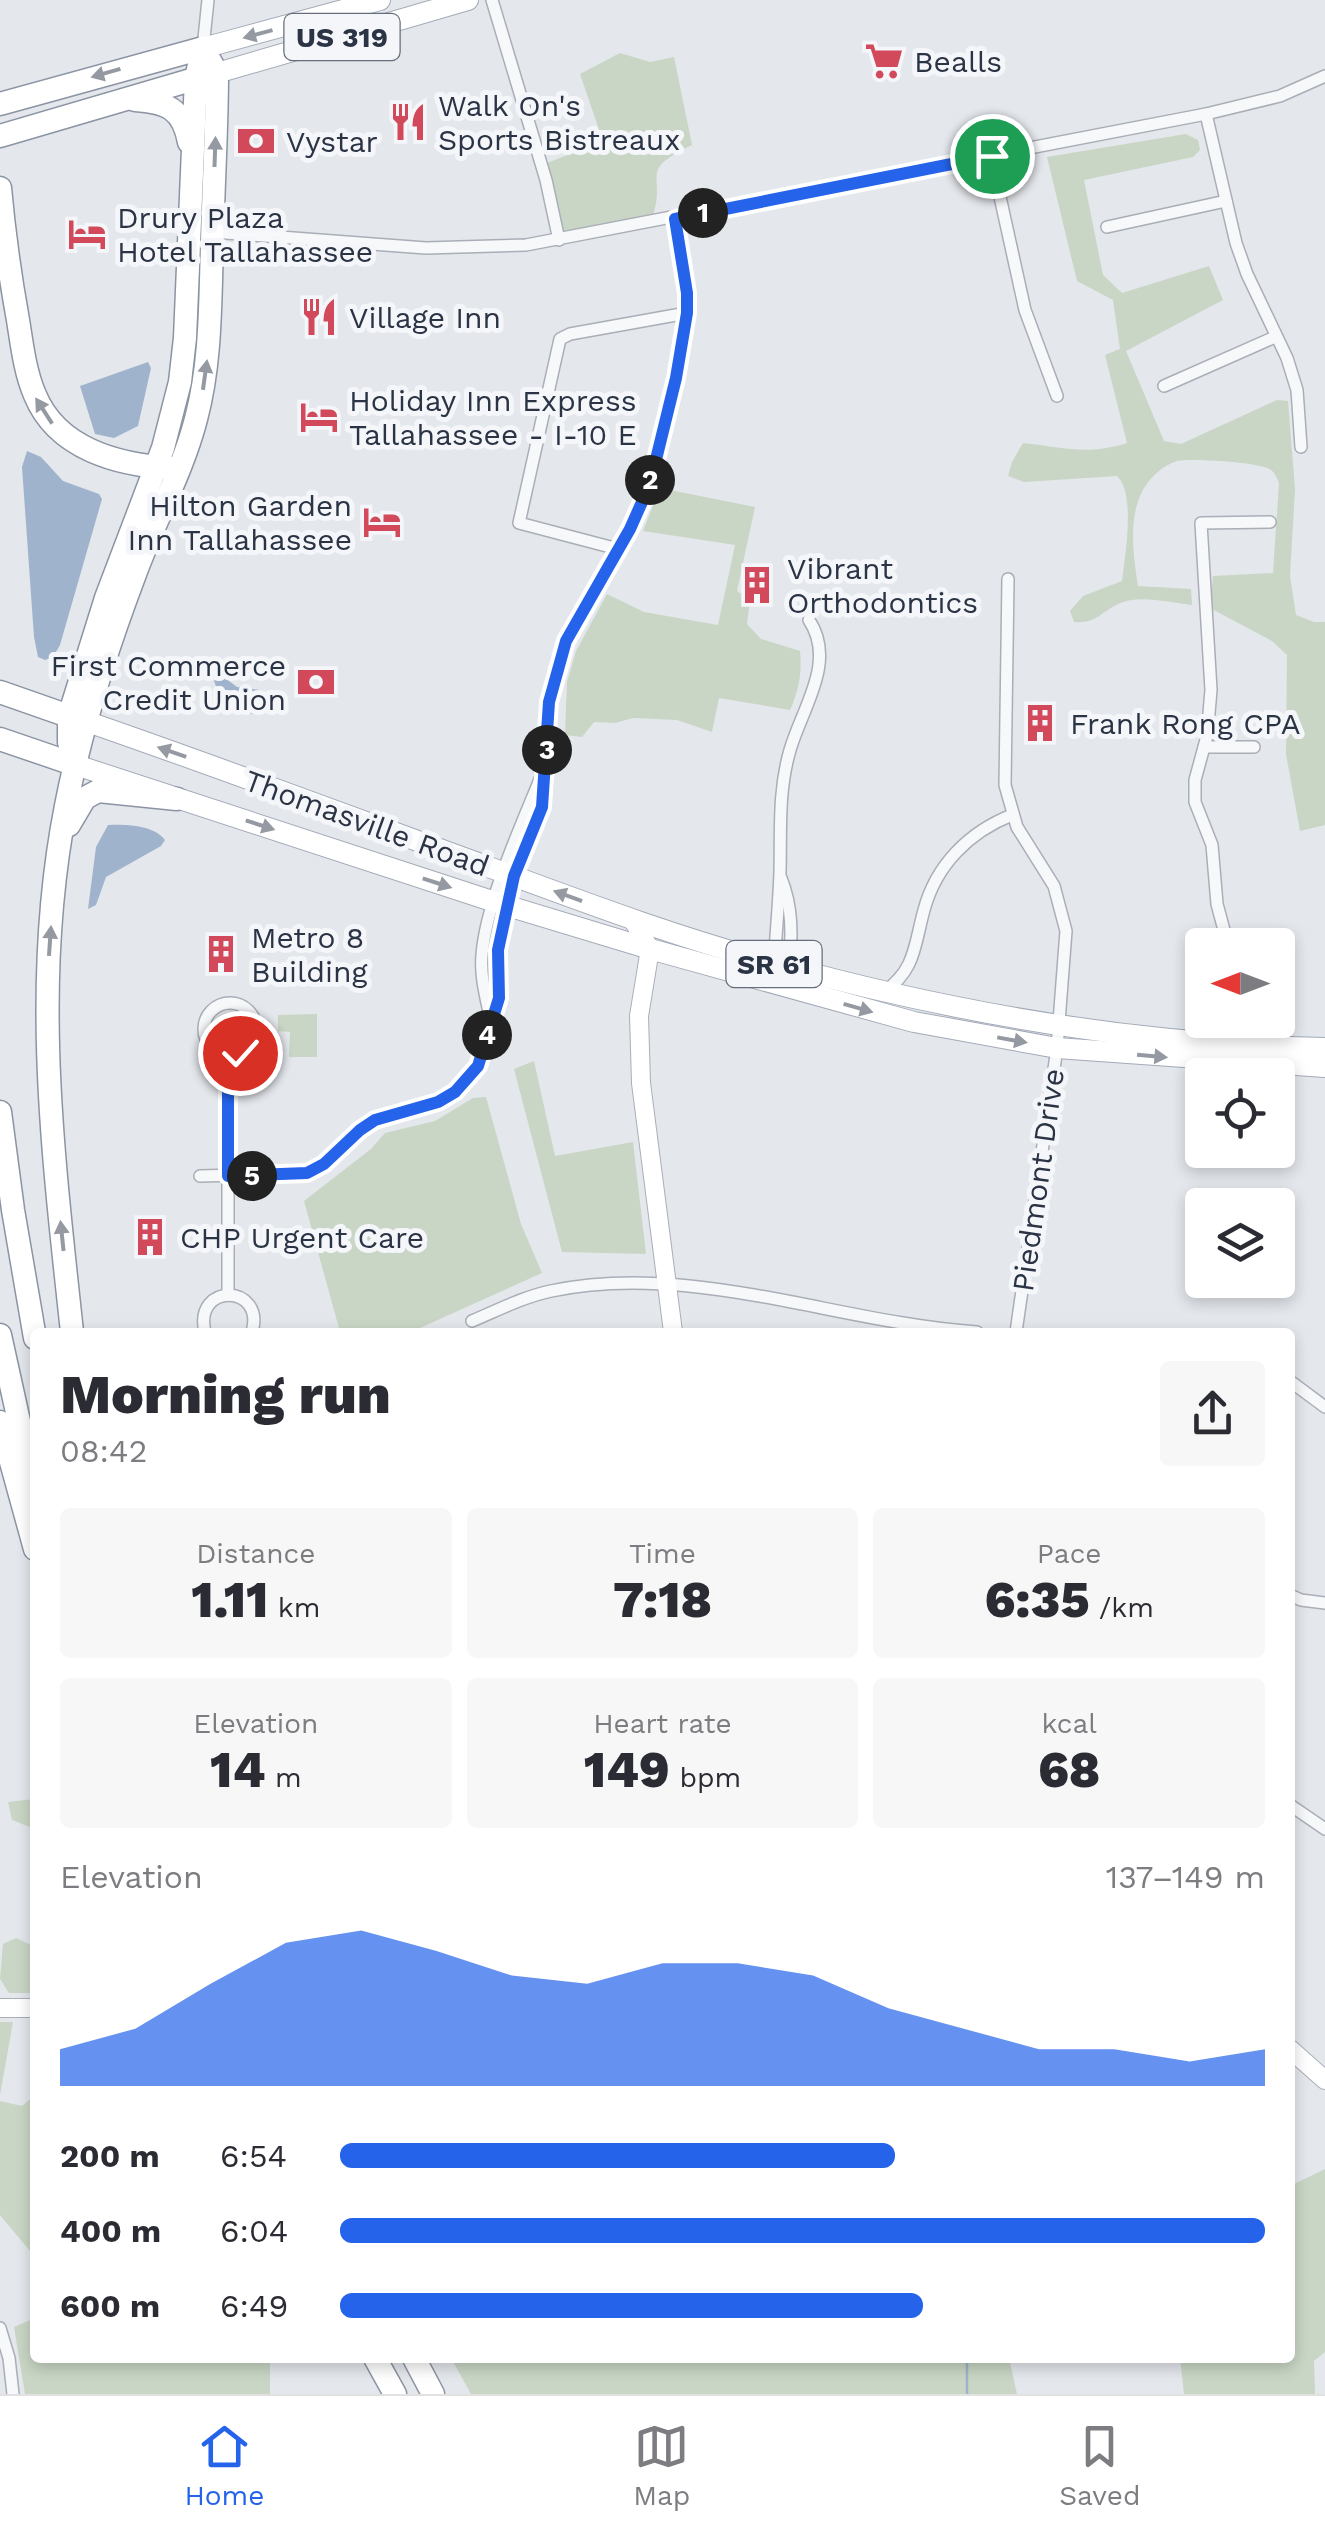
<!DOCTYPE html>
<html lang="en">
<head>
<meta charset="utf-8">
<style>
  body { margin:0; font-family:"Work Sans",sans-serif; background:#f7f7f7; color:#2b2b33; height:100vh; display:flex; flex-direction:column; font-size:38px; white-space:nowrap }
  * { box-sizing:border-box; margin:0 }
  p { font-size:32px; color:#7c7c81 }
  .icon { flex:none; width:55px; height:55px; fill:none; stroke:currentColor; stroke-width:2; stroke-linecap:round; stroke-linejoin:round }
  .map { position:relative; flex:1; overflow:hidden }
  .panel { position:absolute; left:30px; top:1328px; width:1265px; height:1035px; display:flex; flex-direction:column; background:#fff; border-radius:10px; box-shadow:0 5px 15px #0003 }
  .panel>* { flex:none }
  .needle { width:65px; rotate:270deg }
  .fabs { position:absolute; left:1185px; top:928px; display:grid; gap:20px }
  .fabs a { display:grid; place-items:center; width:110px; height:110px; border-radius:10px; background:#fff; box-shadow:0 5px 15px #0003; font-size:50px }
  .pin { position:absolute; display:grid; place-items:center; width:85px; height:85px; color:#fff; margin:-42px; border:5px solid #fff; border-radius:50%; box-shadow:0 2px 10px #0007 }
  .km { position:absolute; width:50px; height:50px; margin:-25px; border-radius:50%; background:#222; color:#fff; font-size:28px; line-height:50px; text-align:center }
  .round { display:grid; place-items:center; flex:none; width:105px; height:105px; border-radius:10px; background:#f7f7f7 }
  .summary { display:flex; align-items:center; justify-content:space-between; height:170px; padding:0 30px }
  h1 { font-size:55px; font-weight:800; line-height:75px }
  .stats { display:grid; grid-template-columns:repeat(3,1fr); gap:15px; height:170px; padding:10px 30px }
  .stats div { display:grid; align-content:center; border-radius:10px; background:#f7f7f7; text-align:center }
  .stats b { font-size:50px; font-weight:800 }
  .stats small { font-size:28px; font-weight:400 }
  .stats p { font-size:28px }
  .chart { height:280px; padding:20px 30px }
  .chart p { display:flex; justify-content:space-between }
  .chart svg { width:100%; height:180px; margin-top:10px; fill:#2563eb; opacity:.7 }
  ul { padding:0 30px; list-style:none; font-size:32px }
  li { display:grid; grid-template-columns:160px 120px 1fr; align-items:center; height:75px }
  li i { height:25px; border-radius:12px; background:#2563eb }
  .menu { display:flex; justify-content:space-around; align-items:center; height:140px; border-top:2px solid #e1e1e2; background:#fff; font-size:28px; color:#7c7c81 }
  .menu a { display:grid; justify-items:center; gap:5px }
  .menu .on { color:#2563eb }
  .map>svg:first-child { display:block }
  .green { fill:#c9d6c5 }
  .water { fill:#9fb4cc }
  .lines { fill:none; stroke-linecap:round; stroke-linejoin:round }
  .stream { stroke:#9fb4cc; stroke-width:2.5 }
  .street-casing { stroke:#a9aeb7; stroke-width:14 }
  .secondary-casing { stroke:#a9aeb7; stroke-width:20 }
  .primary-casing { stroke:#a3abb8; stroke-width:22 }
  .highway-casing { stroke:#8b94a3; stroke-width:25 }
  .street { stroke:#f7f8fa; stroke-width:11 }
  .secondary { stroke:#fff; stroke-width:18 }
  .primary { stroke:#fff; stroke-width:20 }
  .highway { stroke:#fff; stroke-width:22 }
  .oneway { fill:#959aa2 }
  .route-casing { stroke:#fff; stroke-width:20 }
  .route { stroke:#2563eb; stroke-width:12 }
  .labels { text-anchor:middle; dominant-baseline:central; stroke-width:10; stroke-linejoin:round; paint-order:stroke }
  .shield { fill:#f4f6f9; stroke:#676e7b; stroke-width:2.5 }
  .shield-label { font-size:28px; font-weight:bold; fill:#2b3445 }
  .poi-label { font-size:30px; fill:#2b3445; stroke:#f4f6f9; text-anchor:start }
  .street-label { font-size:30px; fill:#2b3445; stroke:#f4f6f9 }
</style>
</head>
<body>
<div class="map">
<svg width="1325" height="2394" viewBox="0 0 1325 2394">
  <rect width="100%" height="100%" fill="#e4e7ec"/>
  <g class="green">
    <path d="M 620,53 L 650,62 L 674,57 L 692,145 C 636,172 667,173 653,216 L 563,232 L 547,163 L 603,141 L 580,74 Z"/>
    <path d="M 1186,134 L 1198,140 L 1200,150 L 1193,157 L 1084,180 L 1103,275 L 1122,293 L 1209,266 L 1223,300 L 1126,351 L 1164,441 L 1181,444 L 1277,400 L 1288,401 L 1295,489 L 1290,576 L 1296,615 L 1314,622 L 1325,622 L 1325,825 L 1300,831 L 1286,754 L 1287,655 L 1272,641 L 1210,608 L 1213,576 L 1273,573 L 1279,483 C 1277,478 1275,473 1271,470 C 1261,462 1190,458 1177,461 C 1164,465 1154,474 1146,485 C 1127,513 1133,554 1138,586 L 1191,589 L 1192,605 C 1170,603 1140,594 1118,604 C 1101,612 1096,624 1074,622 L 1070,611 L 1083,596 L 1122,581 C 1125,555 1136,494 1117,476 L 1024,482 L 1008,476 L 1012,462 L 1023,443 C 1062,447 1086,456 1127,443 L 1105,355 L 1120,349 L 1113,300 L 1077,281 L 1047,157 Z"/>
    <path d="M 660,488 L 755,507 L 737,591 L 750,600 L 747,624 L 761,639 L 800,651 C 802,673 799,690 790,710 L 719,698 L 712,732 L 677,720 L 633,718 L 615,723 L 594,722 L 582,737 L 565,735 L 567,682 L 576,651 L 607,594 L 644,612 L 718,625 L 735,545 L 643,531 Z"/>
    <polygon points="317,1014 317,1057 289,1057 290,1032 278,1031 278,1015"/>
    <polygon points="534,1061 555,1156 633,1142 646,1254 562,1252 514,1069"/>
    <polygon points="486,1097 521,1224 542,1273 411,1332 340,1332 304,1201 371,1149 385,1133 435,1121 473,1098"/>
    <polygon points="35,1799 35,1829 12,1820 8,1802"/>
    <polygon points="16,1938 35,1947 35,1993 9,1993 0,1979 3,1944"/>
    <polygon points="0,2022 13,2022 0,2095"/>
    <polygon points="35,2095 35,2257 0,2215 0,2101 22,2106"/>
    <polygon points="1325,2169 1325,2352 1314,2361 1315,2394 1184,2394 1180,2358 1290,2358 1290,2186"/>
    <polygon points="35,2318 35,2358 270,2358 270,2394 25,2394 14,2327"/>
    <polygon points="451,2358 1009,2358 1017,2394 471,2394"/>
  </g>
  <g class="water">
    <polygon points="148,362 151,368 138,426 114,438 95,434 80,386"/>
    <polygon points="27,451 41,457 63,481 99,494 102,499 60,645 53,657 45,660 38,657 34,637 22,467"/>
    <polygon points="220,674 237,687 260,690 266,700 265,709 251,714 238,701 219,694 214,681"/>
    <path d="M 108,825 C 126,824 154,825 165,840 L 161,846 L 106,877 L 96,905 L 88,909 L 96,847 Z"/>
  </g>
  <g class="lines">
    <polyline class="stream" points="967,2358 967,2394"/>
    <g class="street-casing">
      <g id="street">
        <polyline points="492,0 546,180 559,240"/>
        <polyline points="203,48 208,0"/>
        <polyline points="1206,114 1236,243 1247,274 1287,358 1297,390 1301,447"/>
        <polyline points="991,156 1025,310 1057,396"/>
        <polyline points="1107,227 1226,201"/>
        <polyline points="212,232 426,248 526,245 1206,114 1280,96 1325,76"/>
        <polyline points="1164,386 1275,337"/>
        <polyline points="618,549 519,523 560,339 570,334 687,313"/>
        <polyline points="1008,579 1005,785 1017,827 1054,886 1066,931 1057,1048 1016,1332"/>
        <polyline points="1204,747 1254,747"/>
        <path d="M 781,878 C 793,908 793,941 787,972"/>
        <polyline points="1228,945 1217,904 1212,845 1195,802 1195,780 1207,736 1211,690 1201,523 1270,522"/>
        <path d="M 774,964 C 776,934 779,902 780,872 C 781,830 778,791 790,750 C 802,708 837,662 809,620"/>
        <path d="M 884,992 C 916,969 914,946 924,910 C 936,865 969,832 1012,815"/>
        <circle cx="230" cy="1029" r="26"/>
        <path d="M 490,1017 C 486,997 480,976 482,955 C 486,903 521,826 541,777"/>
        <polyline points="1226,1045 1232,1020"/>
        <polyline points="200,1176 307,1173 324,1164 360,1130 375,1120 438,1102 455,1092 478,1066 499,997 498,950 514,877 542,807 549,702 566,641 630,529 649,484 676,378 687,313 687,290 675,219"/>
        <polyline points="228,1295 228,1055"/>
        <path d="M 472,1321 C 498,1310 523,1297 551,1291 C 691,1261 838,1323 977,1332"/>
        <path d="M 205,1332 C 193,1282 266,1284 252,1332"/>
        <polyline points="1290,1381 1325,1407"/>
        <polyline points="1290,1595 1301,1600 1325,1603"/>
        <polyline points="1290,1805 1325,1829"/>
        <polyline points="0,2328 9,2358 13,2394"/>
      </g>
    </g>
    <g class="secondary-casing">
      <g id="secondary">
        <polyline points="632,919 650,949 639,1016 641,1083 673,1332"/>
        <polyline points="0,2008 35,2008"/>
        <polyline points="1290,2049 1325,2080"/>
      </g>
    </g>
    <g class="primary-casing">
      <g id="primary">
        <polyline points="203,48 380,0"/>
        <polyline points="217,73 468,0"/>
        <path d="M 88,722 C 221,768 354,818 486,866 C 581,901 676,937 773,963 C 953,1013 1138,1045 1325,1048"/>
        <polyline points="76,765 495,902 650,949 914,1022 1057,1048 1325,1067"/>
      </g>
    </g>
    <g class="highway-casing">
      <g id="highway">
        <path d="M 135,100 C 167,102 183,109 189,142"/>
        <polyline points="0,104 203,48"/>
        <polyline points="0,136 208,75"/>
        <path d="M 0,188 C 4,232 10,276 18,320 C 22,345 25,372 35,395 C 57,449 118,465 171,468"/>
        <polyline points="0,692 80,720"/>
        <polyline points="0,739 76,765"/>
        <polyline points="74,762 69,742 69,716 106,598 163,448 180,382 185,338 196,78 203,48"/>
        <polyline points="69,825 85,798 98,791 177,799"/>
        <polyline points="0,1112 13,1210 35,1338"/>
        <path d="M 72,1332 C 53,1155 31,983 66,806 C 81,728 107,648 135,574 C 154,522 182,473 196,419 C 211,363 210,304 212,246 C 213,188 217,130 217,73 L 203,48"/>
        <polyline points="0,1335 35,1494"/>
        <polyline points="0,1422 35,1549"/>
        <polyline points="375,2358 395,2394"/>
        <polyline points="414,2358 433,2394"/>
      </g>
    </g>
    <use href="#street" class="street"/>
    <use href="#secondary" class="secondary"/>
    <use href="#primary" class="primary"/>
    <use href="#highway" class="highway"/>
  </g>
  <defs><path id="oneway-solid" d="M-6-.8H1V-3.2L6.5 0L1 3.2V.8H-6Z" transform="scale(2.5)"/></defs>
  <g class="oneway">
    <use href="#oneway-solid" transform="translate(258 34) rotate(165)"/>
    <use href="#oneway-solid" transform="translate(106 73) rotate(164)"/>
    <use href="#oneway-solid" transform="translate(215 152) rotate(-88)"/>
    <use href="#oneway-solid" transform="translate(205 375) rotate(-82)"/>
    <use href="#oneway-solid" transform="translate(44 411) rotate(-123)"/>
    <use href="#oneway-solid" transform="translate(172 752) rotate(-161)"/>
    <use href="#oneway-solid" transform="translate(260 825) rotate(18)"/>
    <use href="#oneway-solid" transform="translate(437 883) rotate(18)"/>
    <use href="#oneway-solid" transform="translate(568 896) rotate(-160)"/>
    <use href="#oneway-solid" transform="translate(50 941) rotate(-86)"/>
    <use href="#oneway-solid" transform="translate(858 1008) rotate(16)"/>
    <use href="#oneway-solid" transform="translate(1012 1040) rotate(10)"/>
    <use href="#oneway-solid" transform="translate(1152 1056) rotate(5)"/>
    <use href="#oneway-solid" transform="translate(62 1236) rotate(-96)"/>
  </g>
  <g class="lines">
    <g class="route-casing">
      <polyline id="route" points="240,1053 228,1055 228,1176 307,1173 324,1164 360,1130 375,1120 438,1102 455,1092 478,1066 499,998 498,950 514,876 542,807 549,702 566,641 630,529 650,484 676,378 687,313 687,293 675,219 992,156"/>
    </g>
    <use href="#route" class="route"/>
  </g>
  <defs>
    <g id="supermarket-bare" transform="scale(3)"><path d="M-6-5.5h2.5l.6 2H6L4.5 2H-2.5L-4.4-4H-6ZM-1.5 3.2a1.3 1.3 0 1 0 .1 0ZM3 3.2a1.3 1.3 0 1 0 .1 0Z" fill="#d1495b" stroke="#f4f6f9" stroke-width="2.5" paint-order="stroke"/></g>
    <g id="restaurant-bare" transform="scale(3)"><path d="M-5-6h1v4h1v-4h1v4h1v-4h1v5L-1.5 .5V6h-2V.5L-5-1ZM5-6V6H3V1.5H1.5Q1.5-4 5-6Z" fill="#d1495b" stroke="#f4f6f9" stroke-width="2.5" paint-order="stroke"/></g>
    <g id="bank-bare" transform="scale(3)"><path d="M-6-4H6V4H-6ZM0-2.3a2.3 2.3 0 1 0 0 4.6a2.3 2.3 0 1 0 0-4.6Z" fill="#d1495b" stroke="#f4f6f9" stroke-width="2.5" paint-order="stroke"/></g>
    <g id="hotel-bare" transform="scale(3)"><path d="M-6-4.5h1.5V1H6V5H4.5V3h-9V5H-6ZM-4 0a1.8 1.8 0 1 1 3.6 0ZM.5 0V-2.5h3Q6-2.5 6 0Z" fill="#d1495b" stroke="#f4f6f9" stroke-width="2.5" paint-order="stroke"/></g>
    <g id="building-bare" transform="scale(3)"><path d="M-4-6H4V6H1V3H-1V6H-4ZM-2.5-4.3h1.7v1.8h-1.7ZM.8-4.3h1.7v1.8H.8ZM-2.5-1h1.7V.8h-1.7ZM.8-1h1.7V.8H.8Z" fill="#d1495b" stroke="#f4f6f9" stroke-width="2.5" paint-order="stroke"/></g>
  </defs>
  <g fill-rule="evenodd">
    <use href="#supermarket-bare" x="884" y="61"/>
    <use href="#restaurant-bare" x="408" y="122"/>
    <use href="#bank-bare" x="256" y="141"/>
    <use href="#hotel-bare" x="87" y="234"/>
    <use href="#restaurant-bare" x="319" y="317"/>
    <use href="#hotel-bare" x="319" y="417"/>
    <use href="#hotel-bare" x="382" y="522"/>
    <use href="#building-bare" x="757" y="585"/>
    <use href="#bank-bare" x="316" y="682"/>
    <use href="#building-bare" x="1040" y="723"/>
    <use href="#building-bare" x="221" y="954"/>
    <use href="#building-bare" x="150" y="1237"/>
  </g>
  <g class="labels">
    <g class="shield">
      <rect x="284.5" y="14" width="115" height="46" rx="8"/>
      <rect x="726.5" y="941" width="95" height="46" rx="8"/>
    </g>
    <g class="shield-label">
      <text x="342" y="37">US 319</text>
      <text x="774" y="964">SR 61</text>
    </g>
    <g class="poi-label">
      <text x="914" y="61">Bealls</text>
      <text x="438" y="105">Walk On's<tspan x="438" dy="34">Sports Bistreaux</tspan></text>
      <text x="286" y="141">Vystar</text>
      <text x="117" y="217">Drury Plaza<tspan x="117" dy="34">Hotel Tallahassee</tspan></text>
      <text x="349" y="317">Village Inn</text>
      <text x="349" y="400">Holiday Inn Express<tspan x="349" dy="34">Tallahassee - I-10 E</tspan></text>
      <text x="352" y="505" text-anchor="end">Hilton Garden<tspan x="352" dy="34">Inn Tallahassee</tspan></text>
      <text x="787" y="568">Vibrant<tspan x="787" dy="34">Orthodontics</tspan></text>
      <text x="286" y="665" text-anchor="end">First Commerce<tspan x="286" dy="34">Credit Union</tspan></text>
      <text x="1070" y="723">Frank Rong CPA</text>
      <text x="251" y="937">Metro 8<tspan x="251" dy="34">Building</tspan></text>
      <text x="180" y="1237">CHP Urgent Care</text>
    </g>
    <g class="street-label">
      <text transform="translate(367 823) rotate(20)">Thomasville Road</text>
      <text transform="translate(1038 1180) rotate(-82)">Piedmont Drive</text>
    </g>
  </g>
</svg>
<div class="fabs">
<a><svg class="needle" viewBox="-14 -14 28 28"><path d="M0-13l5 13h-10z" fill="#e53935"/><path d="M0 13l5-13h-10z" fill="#7c7c81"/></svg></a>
<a><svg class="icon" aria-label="locate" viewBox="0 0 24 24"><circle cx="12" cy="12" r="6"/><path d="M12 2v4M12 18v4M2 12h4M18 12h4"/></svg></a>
<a><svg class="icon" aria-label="layers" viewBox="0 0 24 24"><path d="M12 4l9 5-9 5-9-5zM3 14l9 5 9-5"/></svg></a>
</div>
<div class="pin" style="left:992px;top:156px;background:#1e9e55"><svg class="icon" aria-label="arrive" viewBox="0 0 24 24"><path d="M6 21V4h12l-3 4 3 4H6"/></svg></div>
<div class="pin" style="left:240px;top:1053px;background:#d93025"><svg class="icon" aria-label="check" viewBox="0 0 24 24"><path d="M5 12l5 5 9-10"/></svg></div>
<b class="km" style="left:703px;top:213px">1</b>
<b class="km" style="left:650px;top:480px">2</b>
<b class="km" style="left:547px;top:750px">3</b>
<b class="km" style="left:487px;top:1035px">4</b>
<b class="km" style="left:252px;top:1176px">5</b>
<section class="panel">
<div class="summary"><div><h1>Morning run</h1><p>08:42</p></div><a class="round"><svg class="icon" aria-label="share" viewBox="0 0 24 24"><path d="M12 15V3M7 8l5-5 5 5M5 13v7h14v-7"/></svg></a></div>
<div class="stats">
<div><p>Distance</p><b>1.11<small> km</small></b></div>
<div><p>Time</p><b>7:18</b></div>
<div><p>Pace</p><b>6:35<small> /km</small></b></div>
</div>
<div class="stats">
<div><p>Elevation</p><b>14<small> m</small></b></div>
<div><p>Heart rate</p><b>149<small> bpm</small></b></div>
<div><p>kcal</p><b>68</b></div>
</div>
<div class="chart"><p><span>Elevation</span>137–149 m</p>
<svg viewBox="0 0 160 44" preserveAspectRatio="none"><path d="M0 44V35L10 30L20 19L30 9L40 6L50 11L60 17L70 19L80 14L90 14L100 17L110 25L120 30L130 35L140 35L150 38L160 35V44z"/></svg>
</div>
<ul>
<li><b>200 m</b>6:54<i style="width:60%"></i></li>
<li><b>400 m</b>6:04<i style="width:100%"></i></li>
<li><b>600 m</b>6:49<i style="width:63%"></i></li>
</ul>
</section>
</div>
<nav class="menu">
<a class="on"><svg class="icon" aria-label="home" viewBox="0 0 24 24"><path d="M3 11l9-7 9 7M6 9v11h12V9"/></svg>Home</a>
<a><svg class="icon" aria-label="map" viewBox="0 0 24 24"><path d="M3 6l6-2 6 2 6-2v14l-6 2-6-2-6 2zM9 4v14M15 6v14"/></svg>Map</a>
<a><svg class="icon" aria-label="saved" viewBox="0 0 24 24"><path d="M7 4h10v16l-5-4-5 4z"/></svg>Saved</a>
</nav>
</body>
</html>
